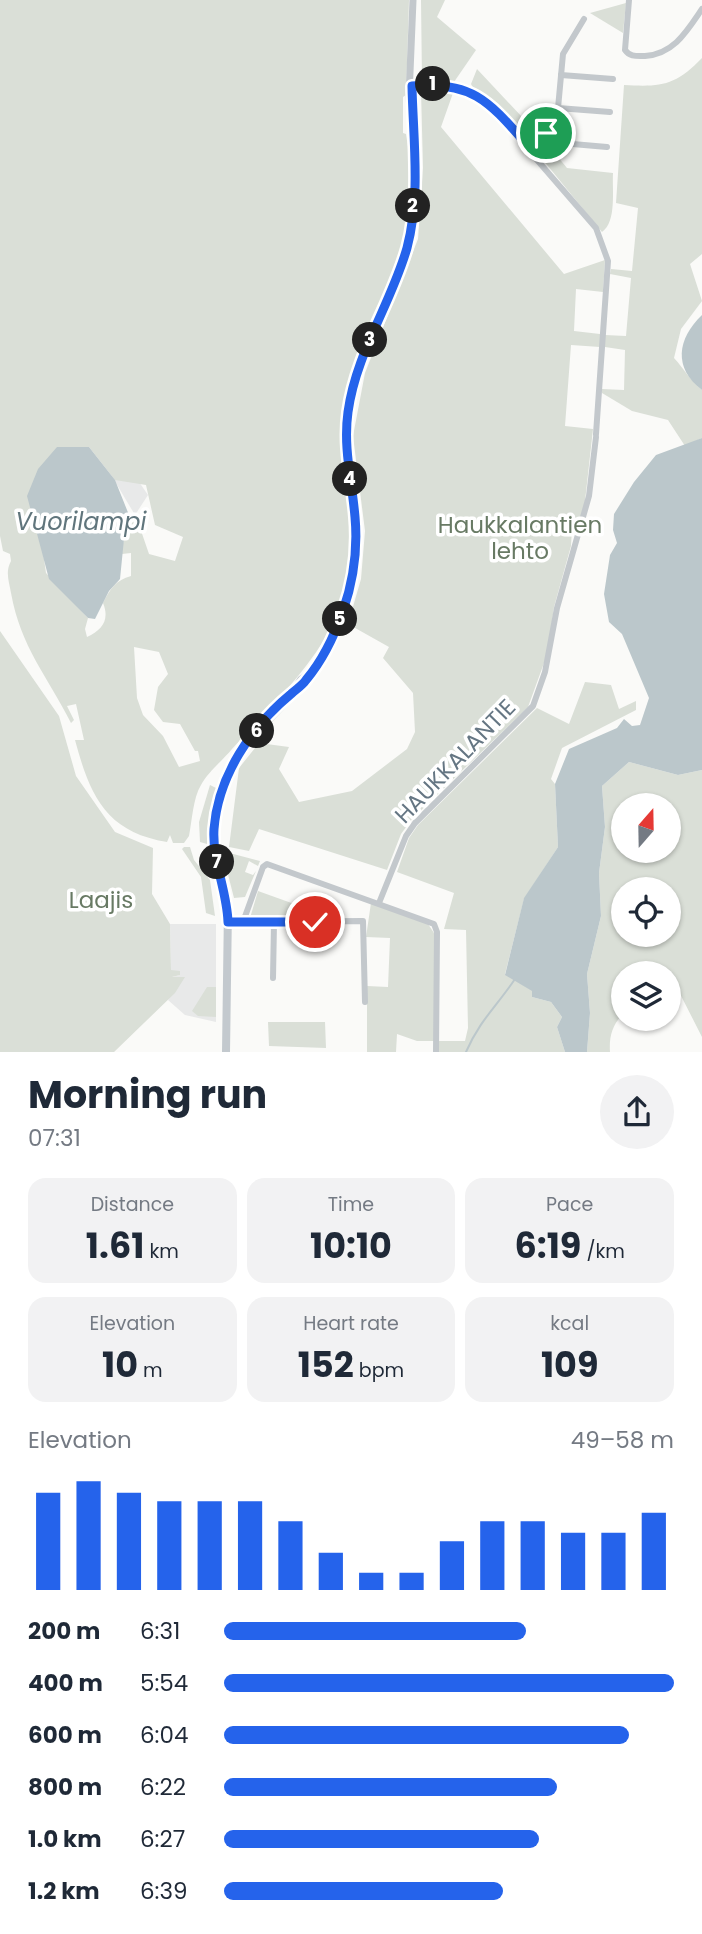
<!DOCTYPE html>
<html lang="en">
<head>
<meta charset="utf-8">
<style>
  body { margin:0; font-family:Poppins,sans-serif; background:#f2f2f3; color:#1f2937; height:100vh; display:flex; flex-direction:column; font-size:26px; white-space:nowrap }
  * { box-sizing:border-box; margin:0 }
  p { font-size:23px; color:#747a83 }
  .icon { flex:none; width:38px; height:38px; fill:none; stroke:currentColor; stroke-width:2; stroke-linecap:round; stroke-linejoin:round }
  .map { position:relative; height:1052px; overflow:hidden }
  .side { display:flex; flex-direction:column; background:#fff; flex:1 }
  .side>* { flex:none }
  .needle { width:46px; rotate:20deg }
  .buttons { position:absolute; left:611px; top:793px; display:grid; gap:14px }
  .buttons a { display:grid; place-items:center; width:70px; height:70px; border-radius:50%; background:#fff; box-shadow:0 2px 5px #0004; font-size:35px }
  .pin { position:absolute; display:grid; place-items:center; width:60px; height:60px; color:#fff; margin:-30px; border:4px solid #fff; border-radius:50%; box-shadow:0 2px 7px #0007 }
  .km { position:absolute; width:35px; height:35px; margin:-18px; border-radius:50%; background:#222; color:#fff; font-size:19px; line-height:35px; text-align:center }
  .round { display:grid; place-items:center; flex:none; width:74px; height:74px; border-radius:37px; background:#f2f2f3 }
  .overview { display:flex; align-items:center; justify-content:space-between; height:119px; padding:0 28px }
  h1 { font-size:38px; font-weight:700; line-height:52px }
  .figures { display:grid; grid-template-columns:repeat(3,1fr); gap:10px; height:119px; padding:7px 28px }
  .figures div { display:grid; align-content:center; border-radius:18px; background:#f2f2f3; text-align:center }
  .figures b { font-size:35px; font-weight:700 }
  .figures small { font-size:19px; font-weight:400 }
  .figures p { font-size:19px }
  .chart { height:196px; padding:14px 28px }
  .chart p { display:flex; justify-content:space-between }
  .chart svg { width:100%; height:126px; margin-top:7px; stroke:#2563eb; stroke-width:6 }
  ul { padding:0 28px; list-style:none; font-size:23px }
  li { display:grid; grid-template-columns:112px 84px 1fr; align-items:center; height:52px }
  li i { height:18px; border-radius:9px; background:#2563eb }
  .map>svg:first-child { display:block }
  .built { fill:#e8e9e9 }
  .green { fill:#dadfd7; fill-rule:evenodd }
  .water { fill:#bbc7cb }
  .lines { fill:none; stroke-linecap:round; stroke-linejoin:round }
  .stream { stroke:#bbc7cb; stroke-width:2 }
  .minor { stroke:#c3c8cc; stroke-width:6 }
  .tertiary { stroke:#c3c8cc; stroke-width:7 }
  .secondary { stroke:#c3c9ce; stroke-width:8 }
  .route-casing { stroke:#fff; stroke-width:14 }
  .route { stroke:#2563eb; stroke-width:9 }
  .labels { text-anchor:middle; dominant-baseline:central; stroke-width:7; stroke-linejoin:round; paint-order:stroke }
  .park-label { font-size:23px; fill:#687a64; stroke:#fff }
  .street-label { font-size:23px; fill:#657683; stroke:#fff }
  .water-label { font-size:24px; font-style:italic; fill:#60757c; stroke:#fff }
</style>
</head>
<body>
<div class="map">
<svg width="702" height="1052" viewBox="0 0 702 1052">
  <rect width="100%" height="100%" fill="#fafaf8"/>
  <g class="built">
    <polygon points="107,468 137,479 148,495 135,515"/>
    <polygon points="170,924 216,924 216,1022 185,1015 168,1000 184,977 172,977 180,975 180,971 171,971"/>
  </g>
  <g class="green">
    <path d="M 0,0 L 409,0 L 406,95 L 403,97 L 403,133 L 406,134 C 414,178 412,227 396,269 C 377,319 349,365 343,418 C 335,494 372,550 332,626 C 308,672 267,710 232,749 C 223,760 208,772 201,785 C 193,798 192,821 189,836 L 184,843 L 173,843 L 170,835 L 167,842 C 106,832 90,796 75,740 L 84,740 L 76,704 L 67,706 L 74,720 L 71,723 C 47,675 21,648 11,593 C 9,581 5,572 11,561 L 10,554 L 3,551 L 0,536 ZM 89,447 L 115,480 L 146,485 L 155,525 L 183,537 L 175,561 L 149,554 L 137,519 C 125,526 123,541 122,554 L 131,553 L 131,576 C 116,580 110,589 103,603 C 110,620 102,630 87,637 L 85,629 L 88,618 L 46,573 L 33,482 ZM 134,647 L 159,652 L 168,674 L 158,687 L 154,710 L 163,722 L 180,724 L 195,751 L 198,751 L 200,761 L 179,767 L 163,736 L 143,715 L 137,698 Z"/>
    <polygon points="421,0 445,0 437,17 476,50 454,82 422,82"/>
    <polygon points="626,3 623,33 590,13"/>
    <path d="M 702,58 L 702,254 L 690,264 L 702,301 L 681,329 L 674,358 C 684,369 690,380 702,390 L 702,438 L 685,446 L 668,420 L 632,411 L 602,393 L 602,389 L 624,390 L 625,350 L 605,347 L 605,335 L 626,336 L 631,278 L 610,274 L 611,269 L 632,271 L 638,208 L 616,203 L 624,85 C 661,87 675,86 702,58 Z"/>
    <path d="M 477,69 L 537,133 L 522,136 C 512,125 474,92 471,84 Z"/>
    <polygon points="428,90 453,93 441,127 564,274 605,260 603,292 576,289 574,331 600,334 600,347 571,345 565,426 593,429 584,510 580,520 572,528 571,546 554,607 548,652 528,707 412,819 401,834 387,870 259,829 249,851 229,847 239,768 259,743 289,747 279,769 299,802 352,791 407,749 415,732 413,693 383,658 389,647 348,624 361,579 365,531 353,436 365,373 418,239 423,168 421,91"/>
    <path d="M 544,140 L 567,168 L 613,173 C 612,189 617,222 602,232 L 534,149 Z"/>
    <polygon points="0,631 59,716 76,776 115,832 153,848 152,894 170,924 171,970 180,971 180,975 172,977 185,977 175,993 114,1052 0,1052"/>
    <polygon points="585,682 611,685 619,709 636,701 636,710 562,748 551,779 555,784 558,847 524,899 505,974 533,991 532,997 551,1002 562,1017 557,1027 565,1052 434,1052 434,1041 417,1041 397,1034 396,1052 367,1052 367,986 388,987 390,938 366,937 371,903 428,924 434,933 434,1041 465,1041 468,1028 466,930 444,929 454,893 397,872 409,838 418,825 537,708 569,724"/>
    <path d="M 629,762 L 678,775 L 702,770 L 702,1037 L 672,978 L 669,980 L 668,973 L 623,973 L 623,1014 C 612,1025 609,1037 610,1052 L 587,1052 L 590,1013 L 587,974 L 601,916 L 599,873 L 605,827 L 602,786 ZM 623,805 L 668,805 L 668,850 L 623,850 ZM 623,889 L 668,889 L 668,934 L 623,934 Z"/>
    <polygon points="210,785 218,789 207,844 200,842 199,822"/>
    <polygon points="184,847 190,847 194,860 210,880 215,916 206,913 201,877 182,849"/>
    <polygon points="222,851 260,861 258,866 249,861 245,872 253,875 256,871 245,897 234,898"/>
    <polygon points="258,891 336,919 250,918"/>
    <polygon points="207,987 216,987 216,1017 198,1016 192,1011"/>
    <polygon points="268,1022 325,1022 326,1048 269,1046"/>
  </g>
  <g class="water">
    <path d="M 702,315 L 702,390 C 673,368 677,339 702,315 Z"/>
    <polygon points="702,438 702,770 678,775 629,762 602,786 605,827 599,873 601,916 587,974 590,1013 587,1052 565,1052 557,1027 562,1017 551,1002 532,997 532,991 505,975 524,898 558,847 555,784 569,749 617,728 624,719 632,726 640,725 649,698 622,634 609,622 604,594 610,555 617,543 613,530 614,514 634,482 656,455"/>
    <polygon points="57,447 89,447 115,480 131,520 124,539 120,579 109,591 95,619 88,618 49,579 27,496 38,469"/>
  </g>
  <g class="lines">
    <path class="stream" d="M 466,1052 C 480,1020 496,1007 515,979"/>
    <g class="minor">
      <path d="M 629,0 L 625,50 C 630,57 636,56 645,56 C 674,54 687,31 702,9"/>
      <polyline points="561,75 613,79"/>
      <polyline points="412,86 450,85 485,100 596,228 608,261 596,434"/>
      <polyline points="558,108 610,112"/>
      <polyline points="546,133 561,143 607,147"/>
      <polyline points="529,147 557,119 563,54 584,19"/>
      <polyline points="379,903 406,836 415,823 533,706 545,672 557,608 589,496 596,437"/>
      <polyline points="228,922 363,921 365,1002"/>
      <polyline points="243,922 263,867 267,864 434,924 437,932 436,1052"/>
      <polyline points="273,978 274,923"/>
    </g>
    <g class="tertiary">
      <polyline points="412,90 412,112"/>
      <polyline points="292,693 301,679 311,672"/>
      <polyline points="249,741 309,678 337,628 355,566 355,515 346,452 347,415 355,378 399,273 410,235 415,183 409,96 413,0"/>
    </g>
    <polyline class="secondary" points="226,1052 228,908 215,853 214,829 223,785 236,757 249,741"/>
  </g>
  <g class="lines">
    <g class="route-casing">
      <path id="route" d="M 315,922 L 228,922 C 227,890 212,861 214,829 C 218,776 251,727 291,694 C 296,689 302,686 306,680 C 322,661 335,634 343,611 C 354,579 358,550 355,517 C 352,481 343,448 348,412 C 356,353 391,304 407,248 C 421,196 413,137 412,86 C 474,80 491,104 529,147 L 546,133"/>
    </g>
    <use href="#route" class="route"/>
  </g>
  <g class="labels">
    <g class="park-label">
      <text x="520" y="525">Haukkalantien<tspan x="520" dy="26">lehto</tspan></text>
      <text x="101" y="900">Laajis</text>
    </g>
    <g class="street-label">
      <text transform="translate(455 761) rotate(-46)">HAUKKALANTIE</text>
    </g>
    <g class="water-label">
      <text x="81" y="521">Vuorilampi</text>
    </g>
  </g>
</svg>
<div class="buttons">
<a><svg class="needle" viewBox="-14 -14 28 28"><path d="M0-13l5 13h-10z" fill="#e53935"/><path d="M0 13l5-13h-10z" fill="#747a83"/></svg></a>
<a><svg class="icon" aria-label="locate" viewBox="0 0 24 24"><circle cx="12" cy="12" r="6"/><path d="M12 2v4M12 18v4M2 12h4M18 12h4"/></svg></a>
<a><svg class="icon" aria-label="layers" viewBox="0 0 24 24"><path d="M12 4l9 5-9 5-9-5zM3 14l9 5 9-5"/></svg></a>
</div>
<div class="pin" style="left:546px;top:133px;background:#1e9e55"><svg class="icon" aria-label="arrive" viewBox="0 0 24 24"><path d="M6 21V4h12l-3 4 3 4H6"/></svg></div>
<div class="pin" style="left:315px;top:922px;background:#d93025"><svg class="icon" aria-label="check" viewBox="0 0 24 24"><path d="M5 12l5 5 9-10"/></svg></div>
<b class="km" style="left:433px;top:84px">1</b>
<b class="km" style="left:413px;top:206px">2</b>
<b class="km" style="left:370px;top:340px">3</b>
<b class="km" style="left:350px;top:479px">4</b>
<b class="km" style="left:340px;top:619px">5</b>
<b class="km" style="left:257px;top:731px">6</b>
<b class="km" style="left:217px;top:862px">7</b>
</div>
<section class="side">
<div class="overview"><div><h1>Morning run</h1><p>07:31</p></div><a class="round"><svg class="icon" aria-label="share" viewBox="0 0 24 24"><path d="M12 15V3M7 8l5-5 5 5M5 13v7h14v-7"/></svg></a></div>
<div class="figures">
<div><p>Distance</p><b>1.61<small> km</small></b></div>
<div><p>Time</p><b>10:10</b></div>
<div><p>Pace</p><b>6:19<small> /km</small></b></div>
</div>
<div class="figures">
<div><p>Elevation</p><b>10<small> m</small></b></div>
<div><p>Heart rate</p><b>152<small> bpm</small></b></div>
<div><p>kcal</p><b>109</b></div>
</div>
<div class="chart"><p><span>Elevation</span>49–58 m</p>
<svg viewBox="0 0 160 44" preserveAspectRatio="none"><path d="M5 44V10M15 44V6M25 44V10M35 44V13M45 44V13M55 44V13M65 44V20M75 44V31M85 44V38M95 44V38M105 44V27M115 44V20M125 44V20M135 44V24M145 44V24M155 44V17"/></svg>
</div>
<ul>
<li><b>200 m</b>6:31<i style="width:67%"></i></li>
<li><b>400 m</b>5:54<i style="width:100%"></i></li>
<li><b>600 m</b>6:04<i style="width:90%"></i></li>
<li><b>800 m</b>6:22<i style="width:74%"></i></li>
<li><b>1.0 km</b>6:27<i style="width:70%"></i></li>
<li><b>1.2 km</b>6:39<i style="width:62%"></i></li>
</ul>
</section>
</body>
</html>
